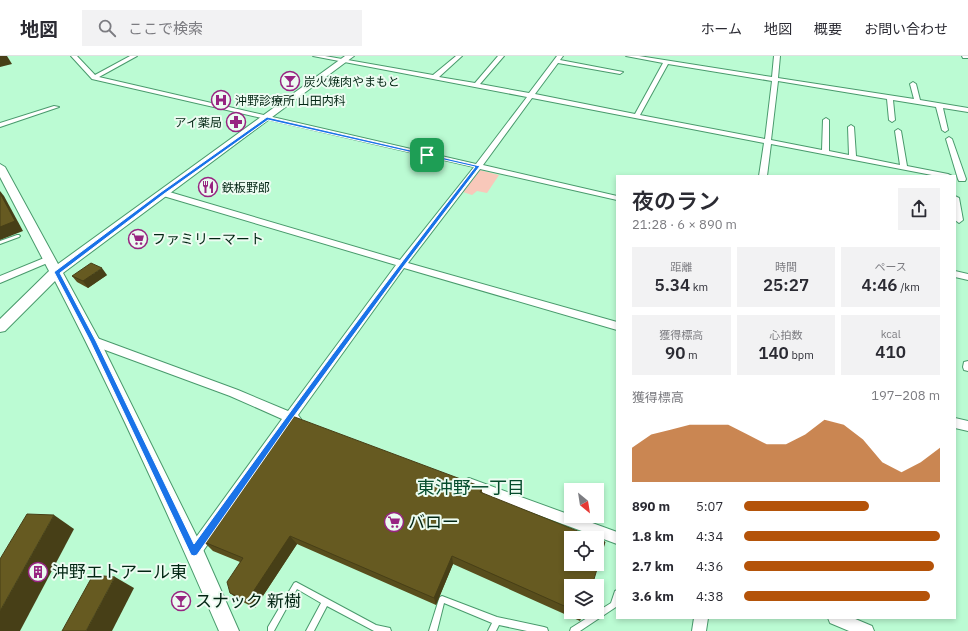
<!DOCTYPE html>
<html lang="ja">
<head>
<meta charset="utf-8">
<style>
  body { margin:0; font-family:"IBM Plex Sans","Noto Sans JP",sans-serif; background:#f2f2f3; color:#2b2b33; height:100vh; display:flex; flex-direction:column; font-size:15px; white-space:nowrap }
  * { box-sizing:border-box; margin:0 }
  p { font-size:13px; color:#7c7c81 }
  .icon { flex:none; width:22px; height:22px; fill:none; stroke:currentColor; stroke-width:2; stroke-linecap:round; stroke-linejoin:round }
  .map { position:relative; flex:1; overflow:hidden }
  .side { position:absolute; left:616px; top:119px; width:340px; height:444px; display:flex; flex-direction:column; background:#fff; border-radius:0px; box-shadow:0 2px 6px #0003 }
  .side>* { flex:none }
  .needle { width:26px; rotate:150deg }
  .buttons { position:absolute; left:564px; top:427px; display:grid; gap:8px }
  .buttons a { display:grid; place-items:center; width:40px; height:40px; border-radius:0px; background:#fff; box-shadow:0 2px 6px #0003; font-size:20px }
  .pin { position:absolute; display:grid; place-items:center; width:34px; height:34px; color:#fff; margin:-17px; border-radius:8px; box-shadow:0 2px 6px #0006 }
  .round { display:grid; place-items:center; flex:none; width:42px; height:42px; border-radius:0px; background:#f2f2f3 }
  .summary { display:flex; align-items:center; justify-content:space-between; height:68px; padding:0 16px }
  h1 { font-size:22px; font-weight:600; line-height:30px }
  .stats { display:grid; grid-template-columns:repeat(3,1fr); gap:6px; height:68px; padding:4px 16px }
  .stats div { display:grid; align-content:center; border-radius:0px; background:#f2f2f3; text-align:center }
  .stats b { font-size:17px; font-weight:600 }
  .stats small { font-size:11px; font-weight:400 }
  .stats p { font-size:11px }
  .chart { height:112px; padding:8px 16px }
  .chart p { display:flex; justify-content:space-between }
  .chart svg { width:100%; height:72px; margin-top:4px; fill:#b45309; opacity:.7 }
  ul { padding:0 16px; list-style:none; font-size:13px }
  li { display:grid; grid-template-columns:64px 48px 1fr; align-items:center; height:30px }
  li i { height:10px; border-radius:5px; background:#b45309 }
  header { display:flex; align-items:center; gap:24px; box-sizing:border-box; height:56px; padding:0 20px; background:#fff; border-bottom:1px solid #e1e1e2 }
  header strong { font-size:19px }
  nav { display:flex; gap:22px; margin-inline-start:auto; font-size:14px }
  .search { width:280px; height:36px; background:#f2f2f3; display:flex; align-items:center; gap:10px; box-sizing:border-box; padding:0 14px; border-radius:0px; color:#7c7c81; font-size:15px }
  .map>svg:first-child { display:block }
  .green { fill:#f8c8ba }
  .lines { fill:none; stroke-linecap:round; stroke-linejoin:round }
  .lane-casing { stroke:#499a6c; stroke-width:2 }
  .street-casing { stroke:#499a6c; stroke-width:2 }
  .secondary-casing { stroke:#499a6c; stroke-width:2 }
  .lane { fill:#fff; fill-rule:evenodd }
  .street { fill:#fff; fill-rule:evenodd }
  .secondary { fill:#fff; fill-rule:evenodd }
  .wall { fill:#584d1c }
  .shaded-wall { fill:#473f17 }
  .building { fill:#665a21; stroke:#473f17 }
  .route { fill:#1a73e8; stroke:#fff; fill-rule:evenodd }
  .labels { text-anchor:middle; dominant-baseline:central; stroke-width:4; stroke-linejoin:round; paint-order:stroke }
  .far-poi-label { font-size:12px; fill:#022513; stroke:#ecfbf1; text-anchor:start }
  .poi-label { font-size:14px; fill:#022513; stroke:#ecfbf1; text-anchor:start }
  .near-poi-label { font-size:17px; fill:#022513; stroke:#ecfbf1; text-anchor:start }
  .near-neighbourhood-label { font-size:18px; fill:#054c2c; stroke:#ecfbf1 }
</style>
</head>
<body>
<header>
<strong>地図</strong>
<div class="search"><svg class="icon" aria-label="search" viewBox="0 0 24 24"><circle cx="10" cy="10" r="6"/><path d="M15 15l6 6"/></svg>ここで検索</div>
<nav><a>ホーム</a><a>地図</a><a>概要</a><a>お問い合わせ</a></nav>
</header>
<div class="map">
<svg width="968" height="575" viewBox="0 0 968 575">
  <rect width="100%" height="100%" fill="#bbfbd3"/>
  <polygon class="green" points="480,114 499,119 487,137 477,135 472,139 463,136"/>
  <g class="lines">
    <g class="lane-casing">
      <g id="lane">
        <polygon points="17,179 19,179 20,180 19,181 0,188 0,185"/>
        <polygon points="296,526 376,569 390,572 391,575 374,575 327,550 314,575 306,575 321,547 297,533 274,575 268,575 268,571 294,527"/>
        <polygon points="617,534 616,551 580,575 570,575 571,572 611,547 615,535"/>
        <polygon points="442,540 497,561 544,571 547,572 548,575 527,575 499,569 496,575 488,575 492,567 444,547 437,575 429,575 439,543 440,541"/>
      </g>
    </g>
    <g class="street-casing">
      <g id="street">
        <path d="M 71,0 L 77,0 L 95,19 L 130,0 L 137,0 L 99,21 L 476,108 L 527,41 L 313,0 L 325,0 L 433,19 L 456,0 L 462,0 L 439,21 L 475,27 L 498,0 L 504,0 L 480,28 L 529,37 L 557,0 L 563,0 L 560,4 L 623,16 L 620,18 L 558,7 L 535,38 L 635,58 L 663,7 L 626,0 L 639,0 L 772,21 L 774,0 L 780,0 L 778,22 L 914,43 L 910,28 L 913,26 L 916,28 L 920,44 L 968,52 L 968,56 L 943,52 L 948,74 L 945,76 L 942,74 L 936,51 L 893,44 L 895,64 L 892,66 L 889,64 L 887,43 L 778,25 L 771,84 L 822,94 L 823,64 L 826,62 L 829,64 L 829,95 L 849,99 L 848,71 L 851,69 L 854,71 L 856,100 L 900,109 L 895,75 L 898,73 L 901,75 L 907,110 L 948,118 L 952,120 L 937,120 L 771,88 L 767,120 L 759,120 L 764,87 L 532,42 L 483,109 L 617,140 L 617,144 L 480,113 L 408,207 L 617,266 L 617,274 L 404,212 L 298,359 L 301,363 L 299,366 L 292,367 L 199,501 L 194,503 L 189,501 L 187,496 L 189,491 L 282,363 L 230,340 L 89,288 L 88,285 L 89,282 L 97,282 L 238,334 L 288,355 L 396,209 L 160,139 L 160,135 L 166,135 L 400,204 L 474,111 L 92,23 ZM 668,8 L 772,25 L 765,83 L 640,59 Z"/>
        <polygon points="54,50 59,51 0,71 0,67"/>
        <polygon points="949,81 952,83 966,123 965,125 959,125 958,123 946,83"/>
        <polygon points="955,140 959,142 963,164 959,167 955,164"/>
        <polygon points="49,200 52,201 53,203 52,205 0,227 0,220"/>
        <polygon points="955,215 968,218 968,224 955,221"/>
        <polygon points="968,305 968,315 964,314 963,311 964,306"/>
        <polygon points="955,362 968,365 968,375 955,372"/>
        <polygon points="469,422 617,476 617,488 465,432 463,428 465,424"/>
        <polygon points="694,562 708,562 706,575 692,575"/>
        <polygon points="828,562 853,562 872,570 874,575 849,575 830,567"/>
      </g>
    </g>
    <g class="secondary-casing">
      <g id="secondary">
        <path d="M 345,0 L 354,0 L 63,217 L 100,285 L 201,489 L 239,575 L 219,575 C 168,457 114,339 55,225 L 5,275 L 0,276 L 0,263 L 49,215 L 0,121 L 0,108 L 5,111 L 58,208 Z"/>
        <polygon points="962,0 968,0 968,2 963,2"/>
      </g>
    </g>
    <use href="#lane" class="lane"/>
    <use href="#street" class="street"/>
    <use href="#secondary" class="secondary"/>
  </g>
  <g class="wall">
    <polygon points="107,219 88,232 77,226 72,220"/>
    <polygon points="482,431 482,436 571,530 571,556 584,556 580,565 453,508 436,549 297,488 255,552 239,544 230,537 240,506 213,495 204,486 230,450 228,447"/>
  </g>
  <g class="shaded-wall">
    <polygon points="0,0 7,0 12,8 0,11"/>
    <polygon points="0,135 4,140 23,175 0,184"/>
    <polygon points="102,212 107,219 88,232 83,225"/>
    <polygon points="54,459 74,473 20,575 0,575 0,555"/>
    <polygon points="290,480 297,488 255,552 247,545"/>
    <polygon points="452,500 453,508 436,549 434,542"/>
    <polygon points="115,521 134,532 112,575 86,575"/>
  </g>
  <g class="building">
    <polygon points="0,137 15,165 0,171"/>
    <polygon points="91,207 102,212 83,225 72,220"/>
    <polygon points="292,360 482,431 480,436 595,482 571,482 571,508 597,508 597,483 605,486 592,530 571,530 571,553 452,500 434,542 290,480 247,545 230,537 227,526 243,502 204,486 231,448 228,447"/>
    <polygon points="27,458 54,459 0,555 0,503"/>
    <polygon points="93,519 115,521 86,575 62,575"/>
    <polygon points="579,556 584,556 583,558"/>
  </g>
  <path class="route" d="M 267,61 L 480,110 L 404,210 L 292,363 L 197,499 L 194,500 L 191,499 L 90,285 L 54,216 L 161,136 ZM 268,64 L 475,111 C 378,235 286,361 194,488 L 96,285 L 60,217 L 164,138 Z"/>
  <defs>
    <g id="bar-ring" transform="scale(1)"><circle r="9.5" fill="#ecfbf1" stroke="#972481" stroke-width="1.5"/><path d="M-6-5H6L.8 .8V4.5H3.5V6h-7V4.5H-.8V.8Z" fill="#972481"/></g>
    <g id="hospital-ring" transform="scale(1)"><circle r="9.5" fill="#ecfbf1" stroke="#972481" stroke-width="1.5"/><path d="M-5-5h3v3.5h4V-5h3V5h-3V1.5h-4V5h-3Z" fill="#972481"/></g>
    <g id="pharmacy-ring" transform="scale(1)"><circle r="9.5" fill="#ecfbf1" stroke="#972481" stroke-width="1.5"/><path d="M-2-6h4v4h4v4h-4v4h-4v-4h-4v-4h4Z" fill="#972481"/></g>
    <g id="restaurant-ring" transform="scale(1)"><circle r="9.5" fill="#ecfbf1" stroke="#972481" stroke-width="1.5"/><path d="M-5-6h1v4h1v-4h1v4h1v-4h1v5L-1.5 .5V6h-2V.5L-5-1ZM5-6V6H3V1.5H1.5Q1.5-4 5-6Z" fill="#972481"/></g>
    <g id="supermarket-ring" transform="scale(1)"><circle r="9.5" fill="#ecfbf1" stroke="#972481" stroke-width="1.5"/><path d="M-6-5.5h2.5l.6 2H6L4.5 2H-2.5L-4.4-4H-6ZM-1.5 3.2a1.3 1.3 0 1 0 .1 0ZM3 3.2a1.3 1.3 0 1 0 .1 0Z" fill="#972481"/></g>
    <g id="building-ring" transform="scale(1)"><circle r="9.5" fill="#ecfbf1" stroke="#972481" stroke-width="1.5"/><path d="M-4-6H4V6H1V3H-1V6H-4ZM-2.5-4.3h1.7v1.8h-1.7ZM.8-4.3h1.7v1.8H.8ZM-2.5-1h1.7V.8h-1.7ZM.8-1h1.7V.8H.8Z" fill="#972481"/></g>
  </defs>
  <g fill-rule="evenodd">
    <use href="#bar-ring" x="290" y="25"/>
    <use href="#hospital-ring" x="221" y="44"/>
    <use href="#pharmacy-ring" x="236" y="66"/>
    <use href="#restaurant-ring" x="208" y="131"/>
    <use href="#supermarket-ring" x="138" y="183"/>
    <use href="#supermarket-ring" x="394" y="466"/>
    <use href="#building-ring" x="38" y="516"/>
    <use href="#bar-ring" x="181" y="545"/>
  </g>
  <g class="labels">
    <g class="far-poi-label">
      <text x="304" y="25">炭火焼肉やまもと</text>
      <text x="235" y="44">沖野診療所 山田内科</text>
      <text x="222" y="66" text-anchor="end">アイ薬局</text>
      <text x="222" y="131">鉄板野郎</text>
    </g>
    <g class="poi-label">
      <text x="152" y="183">ファミリーマート</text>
    </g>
    <g class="near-poi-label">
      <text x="408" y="466">バロー</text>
      <text x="52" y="516">沖野エトアール東</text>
      <text x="195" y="545">スナック 新樹</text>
    </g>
    <g class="near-neighbourhood-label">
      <text x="471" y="431">東沖野一丁目</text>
    </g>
  </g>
</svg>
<div class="buttons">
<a><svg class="needle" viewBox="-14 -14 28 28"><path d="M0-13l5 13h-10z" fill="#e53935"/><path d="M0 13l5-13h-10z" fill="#7c7c81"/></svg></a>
<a><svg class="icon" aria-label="locate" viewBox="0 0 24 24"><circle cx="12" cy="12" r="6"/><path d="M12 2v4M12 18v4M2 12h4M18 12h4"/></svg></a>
<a><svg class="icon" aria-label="layers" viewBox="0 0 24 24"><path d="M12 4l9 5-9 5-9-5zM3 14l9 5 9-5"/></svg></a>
</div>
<div class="pin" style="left:427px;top:99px;background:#1e9e55"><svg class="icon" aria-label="arrive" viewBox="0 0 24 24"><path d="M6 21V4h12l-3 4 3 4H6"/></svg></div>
<section class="side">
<div class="summary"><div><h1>夜のラン</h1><p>21:28 · 6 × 890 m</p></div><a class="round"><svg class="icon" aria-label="share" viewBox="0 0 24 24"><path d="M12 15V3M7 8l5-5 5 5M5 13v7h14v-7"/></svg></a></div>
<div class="stats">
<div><p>距離</p><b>5.34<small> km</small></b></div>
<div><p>時間</p><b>25:27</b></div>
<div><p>ペース</p><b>4:46<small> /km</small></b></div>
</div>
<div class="stats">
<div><p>獲得標高</p><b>90<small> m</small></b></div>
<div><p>心拍数</p><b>140<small> bpm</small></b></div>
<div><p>kcal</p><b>410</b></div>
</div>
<div class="chart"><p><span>獲得標高</span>197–208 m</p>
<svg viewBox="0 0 160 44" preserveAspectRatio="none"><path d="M0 44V23L10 15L20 12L30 9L40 9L50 9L60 15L70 21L80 21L90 15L100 6L110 9L120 18L130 32L140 38L150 32L160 23V44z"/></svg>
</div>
<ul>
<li><b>890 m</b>5:07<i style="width:64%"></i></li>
<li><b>1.8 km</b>4:34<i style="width:100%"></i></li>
<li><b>2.7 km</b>4:36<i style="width:97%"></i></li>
<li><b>3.6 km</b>4:38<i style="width:95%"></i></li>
</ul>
</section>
</div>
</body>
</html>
